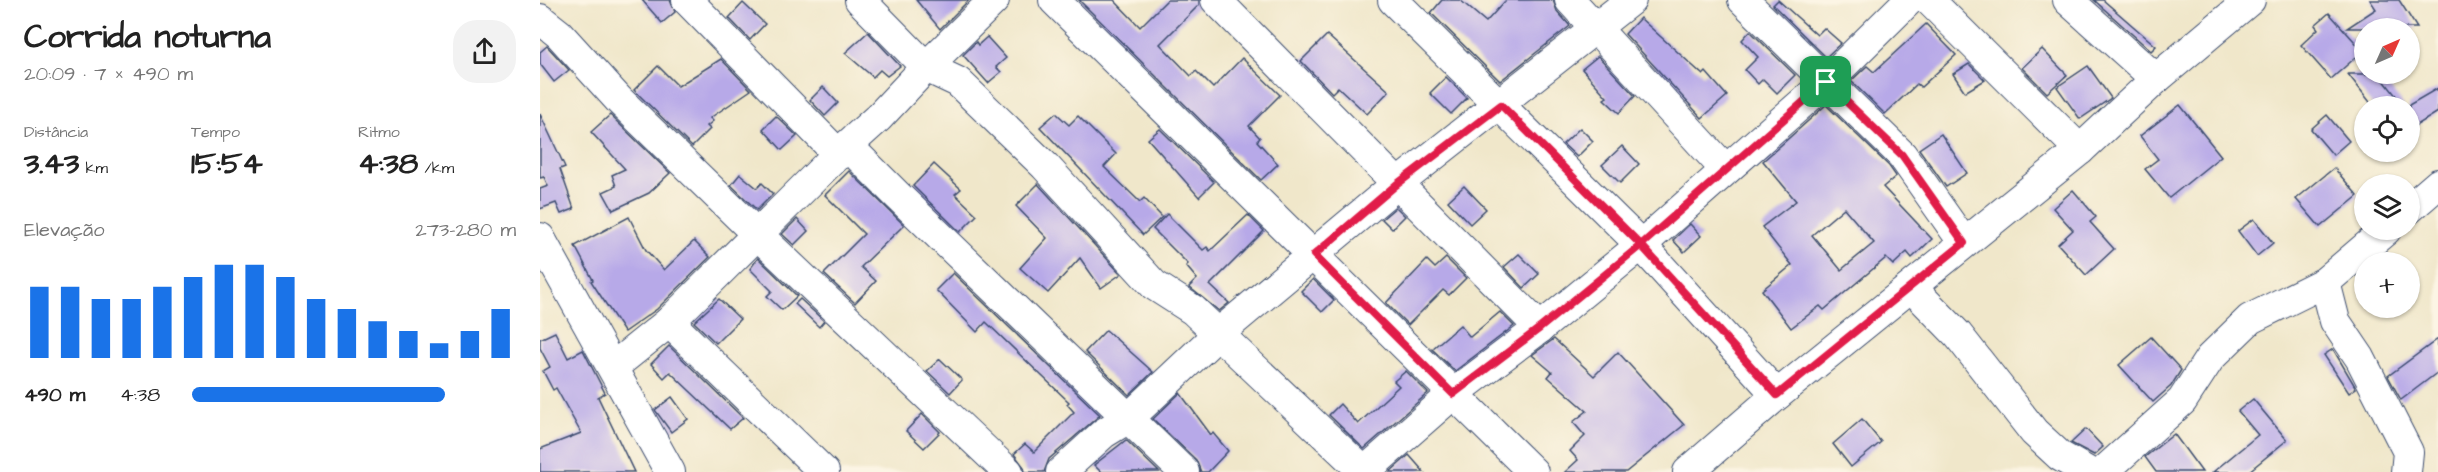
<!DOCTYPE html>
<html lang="pt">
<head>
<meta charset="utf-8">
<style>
  body { margin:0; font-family:"Architects Daughter",sans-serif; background:#f2f2f2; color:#222; height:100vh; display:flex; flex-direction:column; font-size:22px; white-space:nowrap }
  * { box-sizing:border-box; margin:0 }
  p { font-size:20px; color:#767676 }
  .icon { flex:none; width:33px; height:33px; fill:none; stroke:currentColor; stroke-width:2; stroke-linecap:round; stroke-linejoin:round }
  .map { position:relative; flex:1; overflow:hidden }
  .drawer { display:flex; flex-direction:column; background:#fff; width:540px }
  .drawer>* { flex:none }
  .needle { width:39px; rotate:45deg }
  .tools { position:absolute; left:1814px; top:18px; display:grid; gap:12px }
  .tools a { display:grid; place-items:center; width:66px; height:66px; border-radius:50%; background:#fff; box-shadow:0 2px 4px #0004; font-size:30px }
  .pin { position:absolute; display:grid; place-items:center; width:51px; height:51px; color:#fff; margin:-26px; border-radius:12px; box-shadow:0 3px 9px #0006 }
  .round { display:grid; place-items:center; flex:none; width:63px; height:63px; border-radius:24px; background:#f2f2f2 }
  .overview { display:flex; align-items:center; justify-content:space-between; height:102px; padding:0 24px }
  h1 { font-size:33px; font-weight:700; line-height:45px }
  .metrics { display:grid; grid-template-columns:repeat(3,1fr); gap:9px; height:102px; padding:6px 24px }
  .metrics div { display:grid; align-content:center }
  .metrics b { font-size:30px; font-weight:700 }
  .metrics small { font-size:16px; font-weight:400 }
  .metrics p { font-size:16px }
  .chart { height:168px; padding:12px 24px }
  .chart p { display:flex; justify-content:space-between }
  .chart svg { width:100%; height:108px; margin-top:6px; stroke:#1a73e8; stroke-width:6 }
  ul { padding:0 24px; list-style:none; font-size:20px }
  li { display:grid; grid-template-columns:96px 72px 1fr; align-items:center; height:45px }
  li i { height:15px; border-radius:8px; background:#1a73e8 }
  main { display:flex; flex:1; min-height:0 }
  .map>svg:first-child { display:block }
  .building { fill:#b7a9e8; fill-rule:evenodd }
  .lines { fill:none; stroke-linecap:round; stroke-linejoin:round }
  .minor-casing { stroke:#3b4b6e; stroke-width:32 }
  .minor { stroke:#fff; stroke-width:30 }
  .route-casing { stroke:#fff; stroke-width:12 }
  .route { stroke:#e11d48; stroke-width:8 }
</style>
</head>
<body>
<main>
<section class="drawer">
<div class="overview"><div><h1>Corrida noturna</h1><p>20:09 · 7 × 490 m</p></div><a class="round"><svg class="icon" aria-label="share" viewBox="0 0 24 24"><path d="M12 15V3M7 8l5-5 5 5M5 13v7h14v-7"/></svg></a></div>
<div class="metrics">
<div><p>Distância</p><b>3.43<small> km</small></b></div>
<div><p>Tempo</p><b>15:54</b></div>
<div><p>Ritmo</p><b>4:38<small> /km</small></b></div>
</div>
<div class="chart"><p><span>Elevação</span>273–280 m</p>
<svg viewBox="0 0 160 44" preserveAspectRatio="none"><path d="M5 44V15M15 44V15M25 44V20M35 44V20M45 44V15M55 44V11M65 44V6M75 44V6M85 44V11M95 44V20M105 44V24M115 44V29M125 44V33M135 44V38M145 44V33M155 44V24"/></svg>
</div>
<ul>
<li><b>490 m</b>4:38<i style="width:78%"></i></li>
</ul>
</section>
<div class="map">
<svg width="1898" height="472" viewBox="0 0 1898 472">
  <rect width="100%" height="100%" fill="#fcf5e5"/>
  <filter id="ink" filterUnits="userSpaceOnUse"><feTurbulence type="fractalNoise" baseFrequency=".0167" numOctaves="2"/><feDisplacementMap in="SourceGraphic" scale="12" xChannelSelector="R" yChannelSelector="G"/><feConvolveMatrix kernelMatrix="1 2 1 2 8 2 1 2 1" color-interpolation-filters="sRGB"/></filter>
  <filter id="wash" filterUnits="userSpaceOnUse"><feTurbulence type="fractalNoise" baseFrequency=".008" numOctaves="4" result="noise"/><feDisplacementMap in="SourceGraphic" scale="24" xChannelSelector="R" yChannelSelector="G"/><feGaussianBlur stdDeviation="1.35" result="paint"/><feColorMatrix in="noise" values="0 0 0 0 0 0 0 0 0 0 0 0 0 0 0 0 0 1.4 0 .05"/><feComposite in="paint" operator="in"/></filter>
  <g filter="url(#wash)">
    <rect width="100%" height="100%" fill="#f0e7ca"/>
    <g id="blocks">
      <g class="building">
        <polygon points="102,0 130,0 135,12 122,23"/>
        <polygon points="376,0 429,0 400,29"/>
        <polygon points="539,0 574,0 600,27 627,0 659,0 659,5 620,44 651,76 656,71 673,88 702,58 740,95 709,126 720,138 717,141 738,164 721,180"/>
        <polygon points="902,0 920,0 946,22 966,0 1013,0 1017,11 1030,26 960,81 891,13"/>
        <polygon points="1238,0 1277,35 1284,28 1301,43 1286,57 1233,5"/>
        <polygon points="1554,0 1563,0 1616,46 1611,51"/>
        <polygon points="1830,0 1859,0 1877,28 1807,28 1836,9"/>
        <polygon points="203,3 225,24 210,40 189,18"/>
        <polygon points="1789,13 1823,51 1791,79 1761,45 1778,29 1775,25"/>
        <polygon points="1100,18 1163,75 1166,72 1187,96 1162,118 1085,34"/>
        <polygon points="1386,24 1416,55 1381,87 1377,84 1345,114 1311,81 1327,66 1334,72"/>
        <polygon points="1210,31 1255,75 1237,93 1223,79 1218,84 1205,70 1218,57 1202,40"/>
        <polygon points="328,32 360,66 347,76 340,70 333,77 305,53"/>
        <polygon points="787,35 849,91 827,114 798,87 792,93 761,61"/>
        <polygon points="447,37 466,58 456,67 461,72 448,83 423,55 436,42 438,45"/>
        <polygon points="7,46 29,70 14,82 0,64 0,52"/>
        <polygon points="1502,49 1527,75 1507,93 1482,68"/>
        <polygon points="1058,56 1095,96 1079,113 1064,99 1067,97 1042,69"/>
        <polygon points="181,59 211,90 170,118 173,121 167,126 170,129 152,147 94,90 118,66 138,86"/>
        <polygon points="1429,64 1445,80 1425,92 1413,74"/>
        <polygon points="1548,66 1571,98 1540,119 1517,87"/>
        <polygon points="1808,74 1839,74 1864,106 1833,106"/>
        <polygon points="906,77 927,98 911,114 890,93"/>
        <polygon points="283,87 298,103 285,116 270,100"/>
        <polygon points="1898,88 1898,112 1869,130 1869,105"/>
        <path d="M 1286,105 L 1349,166 L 1356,176 L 1343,187 L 1392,239 L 1372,258 L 1367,252 L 1353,265 L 1346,258 L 1284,310 L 1280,306 L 1251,328 L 1222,290 L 1252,265 L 1222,227 L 1256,201 L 1223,161 ZM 1304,208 L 1334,243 L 1301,270 L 1272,235 Z"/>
        <polygon points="1640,105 1681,156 1629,198 1605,169 1618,159 1600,136"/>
        <polygon points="516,113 529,125 538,116 576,154 564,167 600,202 604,198 622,217 603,235 500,127"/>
        <polygon points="0,114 25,167 20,169 34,209 21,214 16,203 0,209 0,189 8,186 4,177 0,178"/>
        <polygon points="70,115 130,173 109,193 73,210 63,192 76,186 72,175 85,169 51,132"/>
        <polygon points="1787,115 1809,141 1793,155 1771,129"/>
        <polygon points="236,116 257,136 242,150 223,129"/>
        <polygon points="1040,128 1053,141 1037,157 1023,144"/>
        <polygon points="620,129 674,182 659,197 608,139"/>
        <polygon points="1401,134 1427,173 1406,187 1379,149"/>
        <polygon points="1082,146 1099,164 1080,183 1062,165"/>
        <polygon points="394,164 421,189 415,194 437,215 420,232 373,186"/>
        <polygon points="1794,168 1818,196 1780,227 1756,199"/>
        <polygon points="309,171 364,225 321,267 336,281 315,303 284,274 324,234 285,195"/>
        <polygon points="200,174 217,188 222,183 233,194 217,210 191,185"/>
        <polygon points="498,184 581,274 561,288 540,258 508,293 480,268 507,238 476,206"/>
        <polygon points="924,186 946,209 930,224 908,201"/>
        <polygon points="1533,190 1556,217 1550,222 1574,249 1546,275 1518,244 1533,230 1513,208"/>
        <polygon points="856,207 865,216 852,229 842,219"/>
        <polygon points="627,214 663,250 667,247 670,251 708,215 724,231 670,285 689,303 679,311 649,287 657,279 646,266 648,264 613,229"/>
        <polygon points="89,217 106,250 124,270 154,241 170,257 117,309 84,332 51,281 53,280 35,246"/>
        <polygon points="257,219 268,231 254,245 242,234"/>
        <polygon points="1714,219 1733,243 1717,256 1698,231"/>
        <polygon points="1150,224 1161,236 1144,252 1133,240"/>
        <polygon points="979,254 999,274 984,288 964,267"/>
        <polygon points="218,258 257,296 242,310 227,296 232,291 210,269"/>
        <polygon points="906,258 926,278 909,295 903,290 868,325 846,303 887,260 895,268"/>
        <polygon points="413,273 560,415 509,459 504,472 485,472 484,467 474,454 485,444 494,452 534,412 527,404 529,402 446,322 437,332 396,290"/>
        <polygon points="773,279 794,300 782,312 761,291"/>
        <polygon points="179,299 200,319 176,343 154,322"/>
        <polygon points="260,299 284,321 279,327 255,304"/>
        <polygon points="960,312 974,326 915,371 892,349 920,325 930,337"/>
        <polygon points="566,330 613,372 589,395 545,352"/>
        <polygon points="15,332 28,358 43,350 65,393 58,397 94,472 0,472 0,449 41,433 16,388 13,390 3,371 10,367 0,348 0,339"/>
        <polygon points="1611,337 1641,370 1631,386 1613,402 1579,365"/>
        <polygon points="1014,339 1054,376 1078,352 1144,425 1086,472 1025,472 1038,460 1030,451 1045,436 1033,422 1047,411 1008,377 1012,372 992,355"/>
        <polygon points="1898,339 1898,372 1861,400 1848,376"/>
        <polygon points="129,346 203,418 190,429 130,372 124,378 111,364"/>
        <polygon points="1793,349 1816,388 1809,393 1784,355"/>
        <polygon points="400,359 422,380 410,393 387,371"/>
        <polygon points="866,371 888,393 824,449 789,415 800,404 818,424 859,386 854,381"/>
        <polygon points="640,393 671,435 673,433 688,451 668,472 661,472 656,460 613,419"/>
        <polygon points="132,397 148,419 131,432 115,410"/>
        <polygon points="1713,399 1747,440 1708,472 1673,472 1718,435 1698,411"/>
        <polygon points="382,414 400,432 384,448 366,431"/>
        <polygon points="1322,419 1341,442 1311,467 1293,444"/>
        <polygon points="1546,429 1563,447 1554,455 1531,443"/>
        <polygon points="1634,434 1662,472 1616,472 1605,457"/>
        <polygon points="586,440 619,472 561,472 554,465"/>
        <polygon points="869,455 884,472 850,472"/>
      </g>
    </g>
  </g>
  <g filter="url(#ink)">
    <use href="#blocks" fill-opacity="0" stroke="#3b4b6e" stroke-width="1.5"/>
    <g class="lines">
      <g class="minor-casing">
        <g id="minor">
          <polyline points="147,0 298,154 313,151 356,194 644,472"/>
          <polyline points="320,0 386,67 418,82 505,166 614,285 653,310 824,472"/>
          <polyline points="514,0 993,472"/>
          <polyline points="676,0 1000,328"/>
          <polyline points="853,0 1101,245 1237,395"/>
          <polyline points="1030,0 1185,169"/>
          <polyline points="1203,0 1362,155 1424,243"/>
          <polyline points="1389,0 1540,150"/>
          <polyline points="1528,0 1616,79"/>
          <polyline points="0,19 19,34 79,100 218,235 468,472"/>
          <polyline points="1869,209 1898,184"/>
          <polyline points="0,238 130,472"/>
          <polyline points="1785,282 1795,321 1820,358 1868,452 1866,472"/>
          <polyline points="1372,288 1418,335 1494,432 1520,456 1548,472"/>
          <polyline points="129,322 284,472"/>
          <polyline points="73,367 129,322 298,154 339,117 386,67 454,0"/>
          <polyline points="521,472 564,433 590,417 678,334 856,185 1091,0"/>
          <polyline points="824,472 913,394 1000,328 1101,245 1286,82 1369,0"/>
          <polyline points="1148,472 1237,395 1540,150 1616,79 1710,0"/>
          <polyline points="1563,472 1642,401 1670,358 1710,319 1785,282 1846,230"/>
        </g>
      </g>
      <use href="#minor" class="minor"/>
    </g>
  </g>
  <g class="lines" filter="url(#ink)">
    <g class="route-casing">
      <polyline id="route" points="1286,82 1101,245 1000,328 913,394 774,255 856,185 961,105 1101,245 1237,395 1424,243 1362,155 1286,82"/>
    </g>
    <use href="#route" class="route"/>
  </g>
</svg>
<div class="tools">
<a><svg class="needle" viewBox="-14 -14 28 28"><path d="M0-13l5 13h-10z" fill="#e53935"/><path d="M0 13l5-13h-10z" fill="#767676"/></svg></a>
<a><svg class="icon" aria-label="locate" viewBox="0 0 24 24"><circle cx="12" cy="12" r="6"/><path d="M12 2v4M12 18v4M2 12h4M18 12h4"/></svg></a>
<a><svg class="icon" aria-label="layers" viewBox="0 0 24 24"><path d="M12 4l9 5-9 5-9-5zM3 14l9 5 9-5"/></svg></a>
<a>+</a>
</div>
<div class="pin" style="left:1286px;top:82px;background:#1e9e55"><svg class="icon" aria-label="arrive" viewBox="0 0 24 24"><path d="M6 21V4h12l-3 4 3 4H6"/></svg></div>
</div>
</main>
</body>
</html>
